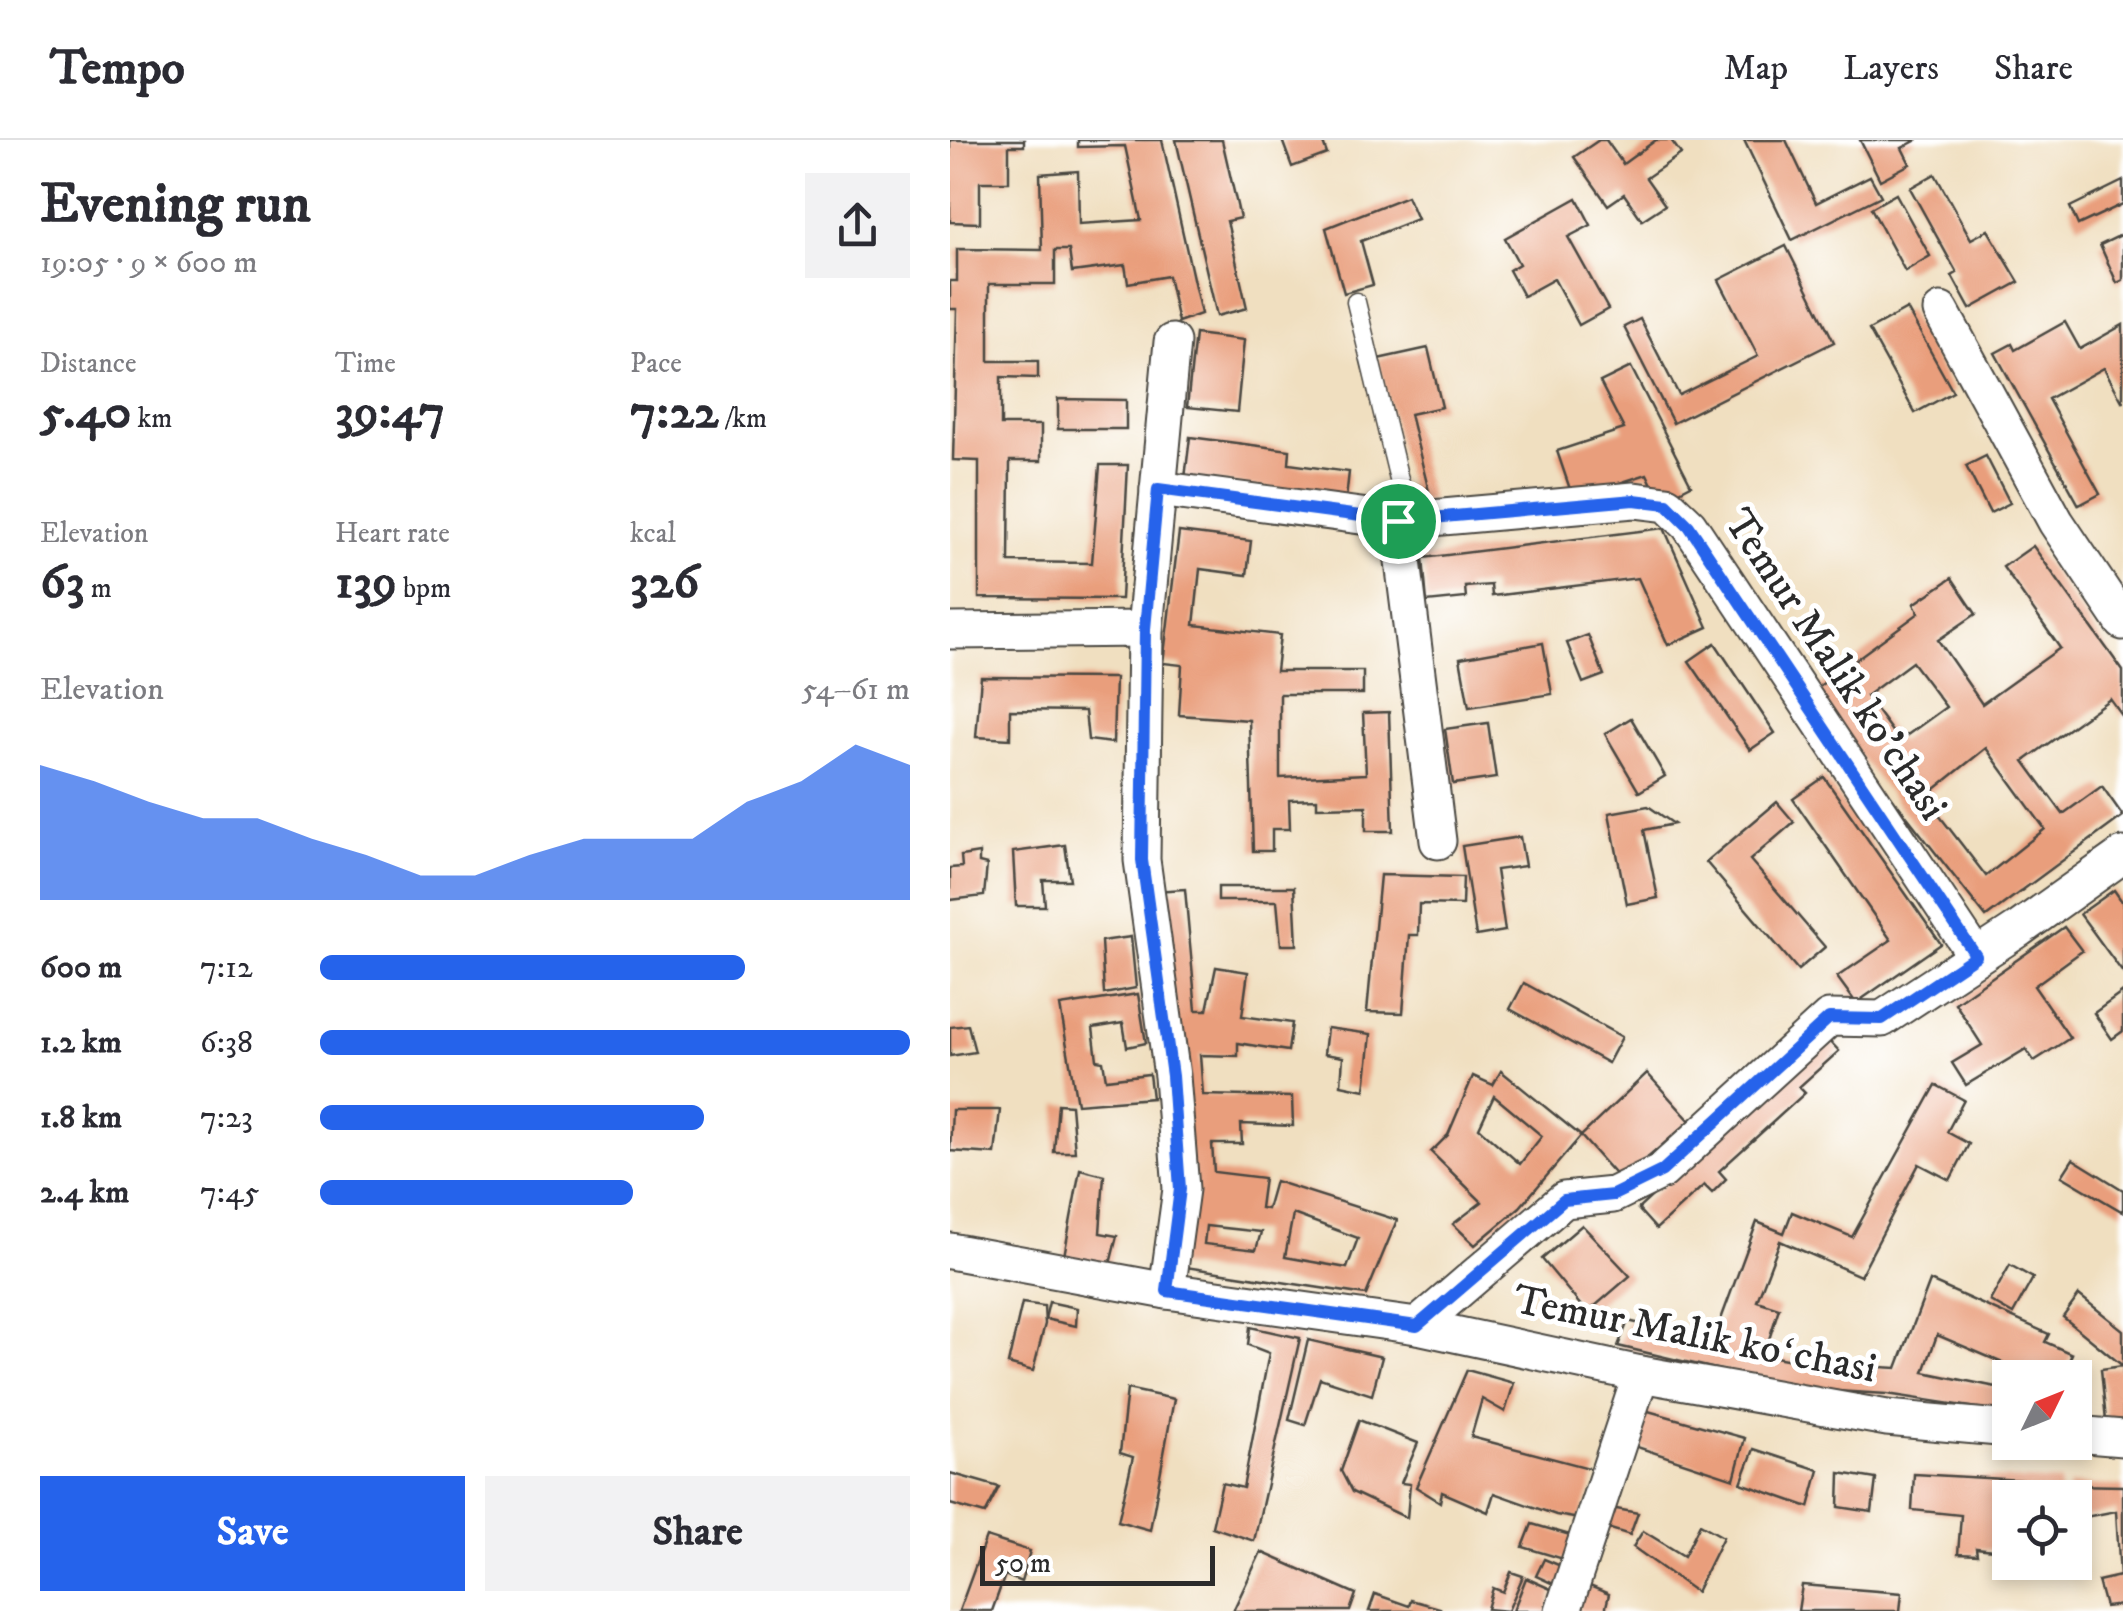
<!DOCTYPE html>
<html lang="en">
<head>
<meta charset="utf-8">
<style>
  body { margin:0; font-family:"IM FELL DW Pica",serif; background:#f2f2f3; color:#2b2b33; height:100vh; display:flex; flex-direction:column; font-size:38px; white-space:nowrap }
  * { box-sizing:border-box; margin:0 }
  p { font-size:32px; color:#7c7c81 }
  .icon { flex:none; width:55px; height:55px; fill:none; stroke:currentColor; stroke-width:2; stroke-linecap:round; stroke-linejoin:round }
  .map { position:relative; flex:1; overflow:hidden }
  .side { display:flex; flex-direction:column; background:#fff; width:950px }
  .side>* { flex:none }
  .needle { width:65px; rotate:47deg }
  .controls { position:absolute; left:1042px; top:1220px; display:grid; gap:20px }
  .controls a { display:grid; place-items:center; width:100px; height:100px; border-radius:0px; background:#fff; box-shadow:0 5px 15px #0003; font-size:50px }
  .scale { position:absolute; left:30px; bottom:25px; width:235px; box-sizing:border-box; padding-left:10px; border:5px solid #2b2b2b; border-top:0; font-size:28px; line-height:35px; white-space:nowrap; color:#2b2b2b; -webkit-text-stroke:8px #fff; paint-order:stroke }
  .pin { position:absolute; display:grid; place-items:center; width:85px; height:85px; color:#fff; margin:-42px; border:5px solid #fff; border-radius:50%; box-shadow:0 2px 10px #0007 }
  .round { display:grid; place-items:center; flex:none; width:105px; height:105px; border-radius:0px; background:#f2f2f3 }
  .summary { display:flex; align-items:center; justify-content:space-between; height:170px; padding:0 40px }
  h1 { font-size:55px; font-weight:800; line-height:75px }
  .figures { display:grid; grid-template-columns:repeat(3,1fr); gap:15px; height:170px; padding:10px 40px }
  .figures div { display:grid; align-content:center }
  .figures b { font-size:50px; font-weight:800 }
  .figures small { font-size:28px; font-weight:400 }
  .figures p { font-size:28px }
  .chart { height:280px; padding:20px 40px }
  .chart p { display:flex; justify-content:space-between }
  .chart svg { width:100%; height:180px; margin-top:10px; fill:#2563eb; opacity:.7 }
  .button { display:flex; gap:20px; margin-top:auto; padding:20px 40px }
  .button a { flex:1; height:115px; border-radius:0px; background:#2563eb; color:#fff; font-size:40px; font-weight:800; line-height:115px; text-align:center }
  .button a+a { background:#f2f2f3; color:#2b2b33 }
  ul { padding:0 40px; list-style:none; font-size:32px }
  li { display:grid; grid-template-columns:160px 120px 1fr; align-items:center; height:75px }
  li i { height:25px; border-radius:12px; background:#2563eb }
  header { display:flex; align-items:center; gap:60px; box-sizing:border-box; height:140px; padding:0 50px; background:#fff; border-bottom:2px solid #e1e1e2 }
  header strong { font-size:48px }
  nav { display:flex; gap:55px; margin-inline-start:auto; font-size:35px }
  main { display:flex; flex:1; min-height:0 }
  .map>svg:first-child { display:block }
  .building { fill:#e99e7c; fill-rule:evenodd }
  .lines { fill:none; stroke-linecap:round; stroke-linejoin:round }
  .service-casing { stroke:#494641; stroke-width:21 }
  .minor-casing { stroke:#494641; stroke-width:39 }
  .service { stroke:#fff; stroke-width:18 }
  .minor { stroke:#fff; stroke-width:35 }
  .route-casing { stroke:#fff; stroke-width:20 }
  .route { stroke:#2563eb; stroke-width:12 }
  .labels { text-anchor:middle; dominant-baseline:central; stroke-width:10; stroke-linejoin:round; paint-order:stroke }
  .street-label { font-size:42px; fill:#2b2b2b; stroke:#fff }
</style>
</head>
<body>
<header>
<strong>Tempo</strong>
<nav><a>Map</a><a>Layers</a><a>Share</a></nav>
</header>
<main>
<section class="side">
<div class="summary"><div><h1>Evening run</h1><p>19:05 · 9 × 600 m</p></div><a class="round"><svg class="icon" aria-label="share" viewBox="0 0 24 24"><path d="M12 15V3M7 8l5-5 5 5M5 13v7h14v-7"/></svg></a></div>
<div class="figures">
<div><p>Distance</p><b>5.40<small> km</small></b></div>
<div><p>Time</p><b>39:47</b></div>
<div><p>Pace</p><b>7:22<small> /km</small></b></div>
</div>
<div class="figures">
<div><p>Elevation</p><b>63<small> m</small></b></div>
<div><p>Heart rate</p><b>139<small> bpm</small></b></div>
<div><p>kcal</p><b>326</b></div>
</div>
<div class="chart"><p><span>Elevation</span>54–61 m</p>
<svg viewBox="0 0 160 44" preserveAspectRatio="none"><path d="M0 44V11L10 15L20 20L30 24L40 24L50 29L60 33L70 38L80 38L90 33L100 29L110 29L120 29L130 20L140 15L150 6L160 11V44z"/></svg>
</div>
<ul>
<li><b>600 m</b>7:12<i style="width:72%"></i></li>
<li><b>1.2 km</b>6:38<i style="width:100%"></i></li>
<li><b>1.8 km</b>7:23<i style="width:65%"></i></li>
<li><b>2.4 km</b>7:45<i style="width:53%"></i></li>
</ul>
<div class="button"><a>Save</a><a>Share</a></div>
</section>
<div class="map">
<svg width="1173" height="1471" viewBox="0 0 1173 1471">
  <rect width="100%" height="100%" fill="#fff"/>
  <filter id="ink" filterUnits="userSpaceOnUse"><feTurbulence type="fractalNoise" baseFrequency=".01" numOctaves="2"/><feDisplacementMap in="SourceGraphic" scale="20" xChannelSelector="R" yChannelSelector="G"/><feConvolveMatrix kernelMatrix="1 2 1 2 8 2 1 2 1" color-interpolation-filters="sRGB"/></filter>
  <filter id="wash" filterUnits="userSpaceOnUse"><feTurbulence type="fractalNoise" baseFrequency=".0048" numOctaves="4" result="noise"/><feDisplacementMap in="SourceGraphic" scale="40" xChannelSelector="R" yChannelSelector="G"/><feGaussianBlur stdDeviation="2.25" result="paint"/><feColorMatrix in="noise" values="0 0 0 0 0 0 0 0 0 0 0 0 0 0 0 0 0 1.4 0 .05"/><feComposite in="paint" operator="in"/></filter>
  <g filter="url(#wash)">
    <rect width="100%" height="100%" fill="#f0dfc0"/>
    <g id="blocks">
      <g class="building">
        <polygon points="0,0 74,0 74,6 59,6 59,42 30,42 30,83 0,82"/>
        <polygon points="128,0 212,0 251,174 228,182 218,136 178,143 175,125 122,132 119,110 105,110 105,144 39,144 39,221 88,221 88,238 51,237 51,285 91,285 91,321 60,321 59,422 142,423 150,325 178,325 171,459 29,458 29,321 3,320 7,169 0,169 0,141 7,141 7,109 92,110 90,34 128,31 129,84 191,80 175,6 128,7"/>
        <polygon points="226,0 272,0 290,78 277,81 297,168 267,176"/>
        <polygon points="332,0 372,0 377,14 342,27"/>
        <polygon points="649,0 656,0 673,24 706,0 721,0 731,14 696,38 715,65 692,80 674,54 658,65 624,17"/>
        <polygon points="794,0 836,0 866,63 920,36 931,56 842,100"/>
        <polygon points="910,0 967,0 952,8 960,24 930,40"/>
        <polygon points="985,34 1021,99 1038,90 1069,142 1020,169 1002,136 1007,133 960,48"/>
        <polygon points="1173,41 1173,64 1128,85 1120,67"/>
        <polygon points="946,54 980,116 955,131 921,68"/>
        <polygon points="457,56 467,79 411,101 423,145 394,153 376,88"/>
        <polygon points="627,58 641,85 618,97 658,169 629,185 604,139 573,156 559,130 569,124 555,98"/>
        <polygon points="1173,94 1173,140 1167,143 1150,105"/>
        <polygon points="836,106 884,202 723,283 674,187 690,179 729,255 808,216 769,140"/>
        <polygon points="957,169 1003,252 965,273 919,190"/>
        <polygon points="1115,182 1130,209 1173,185 1173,263 1154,228 1098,259 1150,354 1129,365 1045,213 1062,204 1065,210"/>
        <polygon points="245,194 294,200 287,272 237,267"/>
        <polygon points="478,208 492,267 460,274 481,360 463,364 428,219"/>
        <polygon points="681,227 741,345 710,361 697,334 623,358 607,311 674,289 650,242"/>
        <polygon points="108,259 176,260 176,289 108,289"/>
        <polygon points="240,297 340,310 339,324 399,332 396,359 235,338"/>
        <polygon points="1036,316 1060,363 1040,373 1016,326"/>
        <polygon points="714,388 758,487 718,505 688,438 542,456 541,445 515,447 516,458 477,462 473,418"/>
        <polygon points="229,392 301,401 297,435 250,429 244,485 330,495 326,531 413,531 413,554 330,554 330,638 416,634 413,573 439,572 443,691 416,691 416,666 367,667 367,659 339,660 340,689 322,689 322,711 303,711 299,580 229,575 232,525 213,523"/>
        <path d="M 1083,406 L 1173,531 L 1173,577 L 1160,559 L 1074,621 L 1113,674 L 1152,646 L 1173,676 L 1036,777 L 860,553 L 969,473 L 964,464 L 1002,438 L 1026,474 L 988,500 L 1032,564 L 1110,508 L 1053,427 ZM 962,522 L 996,567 L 949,601 L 916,556 ZM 1036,608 L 1095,689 L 1036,736 L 975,657 Z"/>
        <polygon points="638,495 654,535 633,543 617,503"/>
        <polygon points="593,503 602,554 519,567 510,518"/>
        <polygon points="765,503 825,593 800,610 739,521"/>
        <polygon points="31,537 165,538 163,603 138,600 135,571 60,570 60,599 26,597"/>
        <polygon points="681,578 715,636 689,652 655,594"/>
        <polygon points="538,583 546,638 503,644 495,589"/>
        <polygon points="874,637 991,804 906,863 887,837 941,800 843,659"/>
        <polygon points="827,662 844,682 800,720 875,807 848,830 756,722"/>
        <polygon points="698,666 724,684 694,690 708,758 677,764 659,673"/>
        <polygon points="570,697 575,726 546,730 555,791 526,796 512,706"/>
        <polygon points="115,705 120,740 93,740 95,766 66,766 63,712"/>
        <polygon points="29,713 29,723 37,725 34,756 0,760 0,728 12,727 11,716"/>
        <polygon points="430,735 513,737 512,765 469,764 468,795 459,795 453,873 417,872"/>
        <polygon points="268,747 344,747 347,805 331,805 327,761 268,761"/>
        <path d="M 235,749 L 246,870 L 257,870 L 266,827 L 298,832 L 292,876 L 342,883 L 338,911 L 288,903 L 288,916 L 250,915 L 253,955 L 342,957 L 343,986 L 291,984 L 292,1004 L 262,1004 L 264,1032 L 314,1038 L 310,1068 L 317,1069 L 325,1041 L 447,1080 L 416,1155 L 229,1126 L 204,751 ZM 343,1074 L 408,1098 L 397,1128 L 335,1117 ZM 256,1086 L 311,1092 L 306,1110 L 254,1104 Z"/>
        <polygon points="1164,750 1173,763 1173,833 1130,774"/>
        <polygon points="1114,787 1132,811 1084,846 1120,898 1084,921 1076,909 1016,945 1002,923 1032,905 1005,863"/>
        <polygon points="181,797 186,848 154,854 151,801"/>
        <polygon points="574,843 672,897 658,923 560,869"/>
        <polygon points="1173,852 1173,891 1162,899 1144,873"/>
        <polygon points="188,854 196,903 177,907 173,883 143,888 147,920 153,921 156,939 199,934 202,958 127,964 110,866"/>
        <polygon points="18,885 25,912 0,916 0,887"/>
        <polygon points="377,888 421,894 415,950 391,945 393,917 374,914"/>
        <polygon points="876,897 889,911 849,947 855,953 769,1031 776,1039 762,1053 754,1045 706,1089 688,1069"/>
        <path d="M 551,931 L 631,996 L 570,1067 L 525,1105 L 503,1084 L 532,1062 L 481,1012 L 498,995 L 523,936 L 543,945 ZM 544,956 L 592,996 L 570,1024 L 529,988 Z"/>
        <polygon points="697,933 740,981 671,1041 631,996"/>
        <path d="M 986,945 L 1014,960 L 997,992 L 1019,1004 L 1000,1040 L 969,1024 L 910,1136 L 830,1101 L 807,1161 L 829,1168 L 814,1215 L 858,1223 L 947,1228 L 980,1141 L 1099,1194 L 1095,1202 L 1122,1214 L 1111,1238 L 1060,1238 L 1060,1273 L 937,1254 L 851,1249 L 668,1206 L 678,1181 L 763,1201 L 807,1082 L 834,1093 L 842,1072 L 902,1097 ZM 987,1195 L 1055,1224 L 1046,1247 L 974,1232 Z"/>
        <polygon points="108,964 121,965 125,1012 104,1012"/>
        <polygon points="2,970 50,970 45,1014 0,1011"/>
        <polygon points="1123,1019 1173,1050 1173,1072 1112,1036"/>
        <polygon points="130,1029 154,1035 150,1093 167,1096 160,1124 114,1116"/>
        <polygon points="632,1085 680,1136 637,1173 592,1119"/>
        <polygon points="1060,1125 1083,1138 1063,1174 1040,1161"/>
        <polygon points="1129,1155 1173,1190 1173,1226 1113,1177"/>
        <polygon points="99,1162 127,1168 126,1186 95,1179"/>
        <polygon points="72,1163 94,1166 95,1184 83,1231 58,1224"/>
        <polygon points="300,1187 350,1198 304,1401 262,1387 272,1343 293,1348 319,1213 298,1205"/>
        <polygon points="358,1200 432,1217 422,1255 370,1238 355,1285 339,1280"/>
        <polygon points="1173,1226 1173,1290 1157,1291 1151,1229"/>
        <polygon points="517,1230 564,1243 555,1272 532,1259 521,1297 647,1330 630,1379 606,1375 544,1353 538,1372 492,1352 490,1362 466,1347"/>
        <polygon points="177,1249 224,1259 200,1390 168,1381 183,1317 170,1313"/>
        <polygon points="691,1269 795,1298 784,1339 681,1305"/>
        <polygon points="409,1280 468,1303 451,1343 460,1344 457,1378 402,1352 391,1331"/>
        <polygon points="804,1309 869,1330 859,1367 791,1343"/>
        <polygon points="0,1333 49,1347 35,1374 0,1364"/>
        <polygon points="890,1333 926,1339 922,1372 889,1367"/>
        <polygon points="964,1334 1110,1342 1110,1358 1060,1358 1060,1368 1048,1366 1044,1410 1026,1408 1027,1415 1008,1414 1011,1375 962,1370"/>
        <polygon points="1119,1345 1173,1346 1173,1465 1155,1467 1148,1441 1170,1436 1166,1371 1125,1379 1125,1358 1118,1358"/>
        <polygon points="661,1368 688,1373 680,1395 654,1387"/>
        <polygon points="582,1384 627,1397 620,1421 573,1407"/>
        <polygon points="750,1384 773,1397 746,1452 683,1407 693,1391 734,1416"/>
        <polygon points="36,1397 80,1411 71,1442 55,1435 42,1471 9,1471"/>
        <polygon points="311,1412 406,1454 400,1471 283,1471"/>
        <polygon points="594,1419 618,1429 610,1447 586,1436"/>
        <polygon points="561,1432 573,1436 558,1471 537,1469 543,1448 553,1452"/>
        <polygon points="576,1438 603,1450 598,1471 563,1471"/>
        <polygon points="630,1442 659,1454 655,1471 629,1471"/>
        <polygon points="852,1445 952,1453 950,1471 848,1471"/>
        <polygon points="425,1454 459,1466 461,1460 490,1468 489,1471 419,1471"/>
      </g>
    </g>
  </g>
  <g filter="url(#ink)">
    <use href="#blocks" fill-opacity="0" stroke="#494641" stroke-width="2.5"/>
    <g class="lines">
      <g class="service-casing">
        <polyline id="service" points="406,162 459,381"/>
      </g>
      <g class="minor-casing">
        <g id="minor">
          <polyline points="991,171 1106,382 1173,482"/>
          <polyline points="208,349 448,381 684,360 717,364 739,385 1026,816"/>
          <polyline points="448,381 488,701"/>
          <polyline points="0,491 195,489"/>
          <polyline points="0,1111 217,1151 467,1186 691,1234 937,1278 1060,1289"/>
          <polyline points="217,1151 231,1049 222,936 192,720 195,489 222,202"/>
          <polyline points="467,1186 614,1060 663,1055 712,1031 879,878 932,879 1069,789 1173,715"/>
          <polyline points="1125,1294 1173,1298"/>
          <polyline points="613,1471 691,1234"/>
        </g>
      </g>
      <use href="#service" class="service"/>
      <use href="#minor" class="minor"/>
    </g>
  </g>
  <g class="lines" filter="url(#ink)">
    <g class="route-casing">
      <polygon id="route" points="208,349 448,381 684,360 717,364 739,386 1026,816 932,879 879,878 712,1031 663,1055 614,1060 467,1186 217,1151 230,1049 222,936 192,720 195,489"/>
    </g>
    <use href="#route" class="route"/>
  </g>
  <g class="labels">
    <g class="street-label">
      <text transform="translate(885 525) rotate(56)">Temur Malik ko'chasi</text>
      <text transform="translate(745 1195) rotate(11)">Temur Malik koʻchasi</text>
    </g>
  </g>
</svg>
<div class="controls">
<a><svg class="needle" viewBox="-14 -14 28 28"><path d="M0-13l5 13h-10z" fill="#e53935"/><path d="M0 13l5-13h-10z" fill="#7c7c81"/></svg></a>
<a><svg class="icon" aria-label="locate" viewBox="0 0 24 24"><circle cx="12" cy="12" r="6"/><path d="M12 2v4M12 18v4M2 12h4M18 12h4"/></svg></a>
</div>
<div class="scale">50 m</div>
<div class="pin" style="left:448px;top:381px;background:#1e9e55"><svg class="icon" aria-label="arrive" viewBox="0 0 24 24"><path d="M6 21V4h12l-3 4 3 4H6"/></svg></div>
</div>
</main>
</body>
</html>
